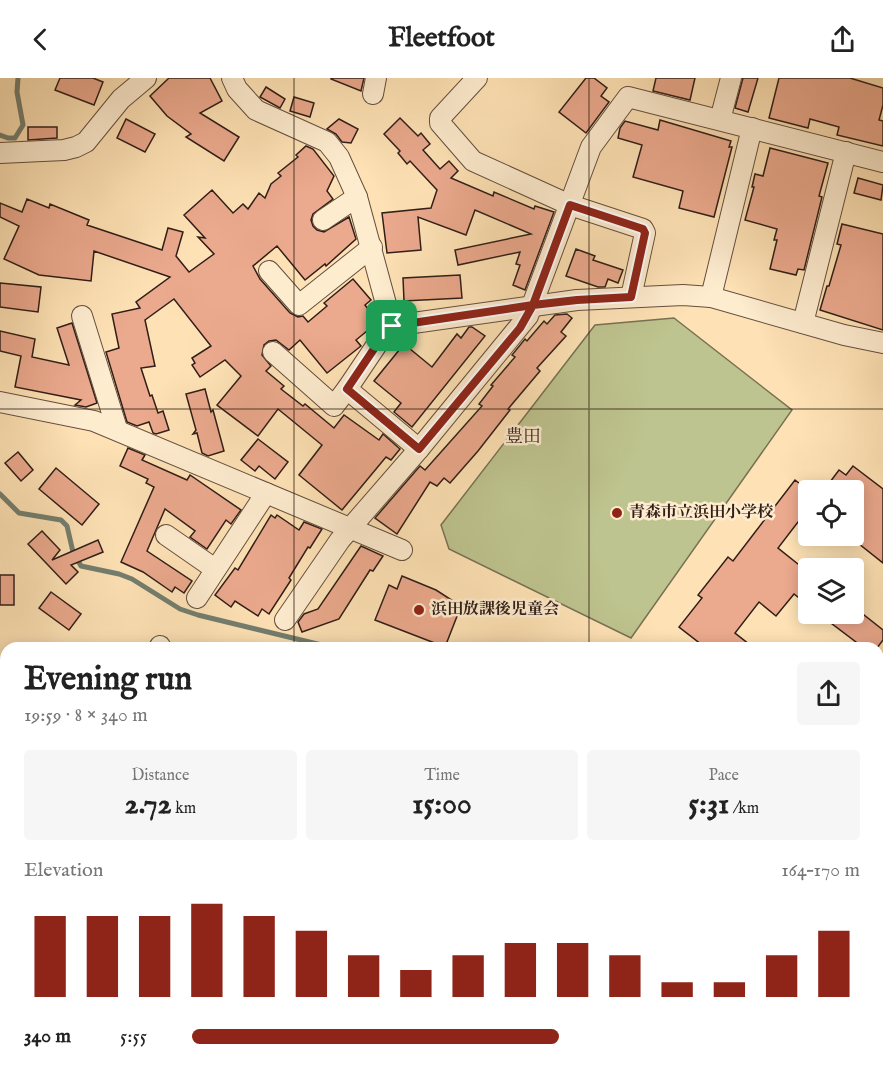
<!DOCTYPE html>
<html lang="en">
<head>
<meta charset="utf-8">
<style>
  body { margin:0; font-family:"IM FELL English","Noto Serif JP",serif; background:#f6f6f6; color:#222; height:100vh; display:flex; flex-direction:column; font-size:22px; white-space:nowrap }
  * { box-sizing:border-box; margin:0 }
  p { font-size:20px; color:#767676 }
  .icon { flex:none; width:33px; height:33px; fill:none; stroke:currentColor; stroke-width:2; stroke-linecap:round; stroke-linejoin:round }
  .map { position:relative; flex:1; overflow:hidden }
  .drawer { position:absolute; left:0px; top:564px; width:884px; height:429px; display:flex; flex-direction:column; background:#fff; border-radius:18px 18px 0 0; box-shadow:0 3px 15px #0003 }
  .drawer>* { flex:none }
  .fabs { position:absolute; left:798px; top:402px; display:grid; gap:12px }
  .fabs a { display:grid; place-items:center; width:66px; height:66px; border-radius:6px; background:#fff; box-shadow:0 3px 15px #0003; font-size:30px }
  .pin { position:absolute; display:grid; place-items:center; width:51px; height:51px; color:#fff; margin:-26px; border-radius:12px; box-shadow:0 3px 9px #0006 }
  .round { display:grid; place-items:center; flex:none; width:63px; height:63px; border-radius:6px; background:#f6f6f6 }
  .headline { display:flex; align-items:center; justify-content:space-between; height:102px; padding:0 24px }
  h1 { font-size:33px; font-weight:700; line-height:45px }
  .stats { display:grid; grid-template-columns:repeat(3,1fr); gap:9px; height:102px; padding:6px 24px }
  .stats div { display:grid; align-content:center; border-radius:6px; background:#f6f6f6; text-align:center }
  .stats b { font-size:30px; font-weight:700 }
  .stats small { font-size:16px; font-weight:400 }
  .stats p { font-size:16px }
  .chart { height:168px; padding:12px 24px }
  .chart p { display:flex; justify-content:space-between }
  .chart svg { width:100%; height:108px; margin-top:6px; stroke:#8f2418; stroke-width:6 }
  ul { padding:0 24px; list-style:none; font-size:20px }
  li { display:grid; grid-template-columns:96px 72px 1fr; align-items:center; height:45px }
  li i { height:15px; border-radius:8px; background:#8f2418 }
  header { display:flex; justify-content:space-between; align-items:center; height:78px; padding:0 24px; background:#fff; font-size:27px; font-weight:700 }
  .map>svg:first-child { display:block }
  .green { fill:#bec48f; stroke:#777154; stroke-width:1.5 }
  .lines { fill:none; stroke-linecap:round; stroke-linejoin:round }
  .stream { stroke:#737e6f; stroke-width:5 }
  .building { fill:#eba98d; stroke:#301e18; stroke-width:1.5 }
  .minor-casing { stroke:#644f3f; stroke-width:22 }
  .minor { stroke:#feeccf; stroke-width:20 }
  .route-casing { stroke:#fff; stroke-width:12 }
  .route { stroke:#8f2418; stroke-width:8 }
  .grid { fill:none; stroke:#301e18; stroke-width:1.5; stroke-opacity:0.55 }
  .poi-dot { fill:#8f2418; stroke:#feeccf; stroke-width:2 }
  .labels { text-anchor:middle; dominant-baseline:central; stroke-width:5; stroke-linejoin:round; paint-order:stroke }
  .poi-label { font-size:16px; font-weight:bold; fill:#301e18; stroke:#feeccf; text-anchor:start }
  .neighbourhood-label { font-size:18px; fill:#301e18; stroke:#feeccf }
</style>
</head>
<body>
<header><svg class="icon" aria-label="back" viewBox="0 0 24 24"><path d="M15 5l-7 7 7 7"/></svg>Fleetfoot<svg class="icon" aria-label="share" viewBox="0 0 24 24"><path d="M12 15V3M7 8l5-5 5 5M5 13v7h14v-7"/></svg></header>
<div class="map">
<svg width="883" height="993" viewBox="0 0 883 993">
  <rect width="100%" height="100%" fill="#fee2b5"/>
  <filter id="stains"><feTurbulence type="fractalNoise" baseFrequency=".00333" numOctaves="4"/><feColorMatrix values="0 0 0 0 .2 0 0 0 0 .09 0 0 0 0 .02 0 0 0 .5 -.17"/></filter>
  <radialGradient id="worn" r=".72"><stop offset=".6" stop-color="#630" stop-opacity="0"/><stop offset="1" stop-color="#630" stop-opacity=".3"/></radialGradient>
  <polygon class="green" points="674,240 792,332 631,560 449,471 441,447 595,247"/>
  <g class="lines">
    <g class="stream">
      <polyline points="0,57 8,60 15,60 23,47 17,14 18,0"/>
      <polyline points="0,416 19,435 61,442 67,448 73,474 81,488 119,496 132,501 180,531 198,537 334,570"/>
      <polyline points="878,610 883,601"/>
    </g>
  </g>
  <g class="building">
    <polygon points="60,0 93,0 103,4 94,27 55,12"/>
    <polygon points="169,0 210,0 222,23 200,35 239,59 224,83 186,59 191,56 167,38 150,18"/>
    <polygon points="331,0 364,0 361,13 331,1"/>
    <polygon points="586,0 594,0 607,10 601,18 609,24 586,55 559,34"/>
    <polygon points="656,0 695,0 690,22 653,13"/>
    <polygon points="743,0 758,0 748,34 735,30"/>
    <polygon points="779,0 850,0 883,10 883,27 879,42 883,43 883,68 837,57 839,49 810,41 808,50 769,40"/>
    <polygon points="266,9 285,21 280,30 260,19"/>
    <polygon points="294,19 314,25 310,39 290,33"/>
    <polygon points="400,40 418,58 421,55 430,66 423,72 440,91 449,83 458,93 451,100 493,118 494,114 534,131 535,128 554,134 525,212 513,207 520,187 516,186 520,174 458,187 455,172 531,156 475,132 466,157 418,139 421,172 387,175 382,135 431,130 437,112 410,83 407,86 398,75 400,73 384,56"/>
    <polygon points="126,41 155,56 145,74 117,60"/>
    <polygon points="339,41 358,51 351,65 342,64 336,56 327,51"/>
    <polygon points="660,42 731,63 729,69 732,69 714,139 679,130 683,113 633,99 642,67 618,60 620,50 625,43 658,52"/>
    <polygon points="28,49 57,49 57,60 28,62"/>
    <polygon points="306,68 313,71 334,98 327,113 333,121 313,136 311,142 313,148 317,152 324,154 349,139 356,161 326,188 325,186 305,202 277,168 253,188 260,201 290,235 298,239 303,238 308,244 327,228 324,225 353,201 371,222 365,227 378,244 356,262 361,268 327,295 300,262 289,272 276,262 269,263 264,267 262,277 271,288 266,293 284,308 281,311 303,328 305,326 334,350 344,337 379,362 383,356 400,371 391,382 386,379 342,432 299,397 322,367 278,331 258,358 217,327 241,298 225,282 200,299 192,287 195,285 192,280 211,268 174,221 145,242 155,288 141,290 150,318 152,317 158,335 163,333 169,352 156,356 153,355 149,344 137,348 127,344 106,274 119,270 112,236 140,230 136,224 170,199 94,173 91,203 39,197 4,181 19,148 0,139 0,125 22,134 27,121 49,130 50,126 89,142 87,147 162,172 168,150 183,154 176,178 189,194 214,176 198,159 205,160 184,137 212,112 233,135 243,126 248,131 259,115 265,120 271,106 281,98 278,95 298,79 296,77"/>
    <polygon points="770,70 828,85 819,118 822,119 804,192 798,191 796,197 770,191 777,162 774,162 777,151 745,142 754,109 752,109 755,96 763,98"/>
    <polygon points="858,100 883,107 881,122 854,115"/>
    <polygon points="842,146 883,156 883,252 820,232 827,208 829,208 841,167 837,166"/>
    <polygon points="576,171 595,178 593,182 623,192 618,205 608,201 605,209 598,209 566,198"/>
    <polygon points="460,197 462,220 404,223 403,200"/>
    <polygon points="0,205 41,209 38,234 0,229"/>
    <polygon points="567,236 572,240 561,254 566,258 537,290 540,293 508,331 510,332 478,373 450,405 444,400 437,408 430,404 397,456 375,440 420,388 425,392 482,328 479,326 493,308 491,307 515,279 512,277 525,261 527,263 544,243 547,246 555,237"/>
    <polygon points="72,245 97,325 86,329 75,327 81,322 15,309 21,278 0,273 0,253 35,261 32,279 69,287 57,250"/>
    <polygon points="469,249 472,249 485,258 412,349 394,334 401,325 374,303 404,266 432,289 457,256 461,260"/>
    <polygon points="205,311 211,334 213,332 224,373 208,378 202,375 197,355 193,356 196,352 186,316"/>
    <polygon points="258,361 288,384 275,401 259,388 255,393 241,382"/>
    <polygon points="128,370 145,377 142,382 187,402 190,397 241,432 231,446 226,442 207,471 190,459 195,453 165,431 147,473 192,503 184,515 175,509 172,514 143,494 121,484 154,409 146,405 148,401 120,388"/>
    <polygon points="18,374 33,392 21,403 5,385"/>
    <polygon points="853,388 883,411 883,485 854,462 854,412 824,412 839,392 846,397"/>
    <polygon points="56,390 99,426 82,447 39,411"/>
    <polygon points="795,402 808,412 808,431 778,470 808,494 808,527 794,516 776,538 759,524 735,555 754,570 706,570 679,549 702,520 698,517 728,479 733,483"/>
    <polygon points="271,437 275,440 277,437 299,452 304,444 322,451 310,470 308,469 289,500 291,502 269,536 262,531 258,538 235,523 231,529 215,517 235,490 238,492"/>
    <polygon points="42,453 60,472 52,482 98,462 103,474 71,487 78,494 66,506 28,466"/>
    <polygon points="361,468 383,478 373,493 370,492 339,541 302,554 298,544 304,536 318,531"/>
    <rect x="0" y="497" width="14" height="30"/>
    <polygon points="402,498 436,512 461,528 445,569 375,542 389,507 397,511"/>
    <polygon points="51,514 81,536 69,552 39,530"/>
    <polygon points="854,529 883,552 883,562 877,570 864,570 819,536 854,536"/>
  </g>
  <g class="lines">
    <g class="minor-casing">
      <g id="minor">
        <polyline points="232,0 237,11 256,32 327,64 339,79 357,119"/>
        <polyline points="477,0 440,40 440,45 473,83 570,127 643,151 645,155 631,219"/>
        <polyline points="373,16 376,0"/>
        <polyline points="720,42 731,0"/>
        <polyline points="0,75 64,72 76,69 86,64 121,21 146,0"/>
        <polyline points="323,142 357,119 392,248"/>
        <polyline points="269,193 299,227 372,169"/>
        <polyline points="711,219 752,50"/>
        <polyline points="82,238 117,351"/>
        <polyline points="803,245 846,74"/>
        <polyline points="273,274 334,328 347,311"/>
        <polyline points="0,324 94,343 402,472"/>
        <polyline points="419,371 347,311 386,253 392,248 577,222 683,217 711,219 844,257 883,265"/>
        <polyline points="166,457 215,491"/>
        <polyline points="197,520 266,415"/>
        <polyline points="285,542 340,462 419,371 528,238 591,69 628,19 883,84"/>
        <polyline points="160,568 161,570"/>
        <polyline points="878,696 883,698"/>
        <polyline points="0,722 6,747"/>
        <polyline points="878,773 883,774"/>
        <polyline points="0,807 6,804"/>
        <polyline points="0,960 6,954"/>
        <polyline points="169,987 169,993"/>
        <polyline points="458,987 461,993"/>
        <polyline points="554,987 557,993"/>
        <polyline points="315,993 328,987"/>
        <polyline points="708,993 720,987"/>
      </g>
    </g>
    <use href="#minor" class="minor"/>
  </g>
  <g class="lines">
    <g class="route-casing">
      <polyline id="route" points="392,248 386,253 347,311 419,371 520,250 533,227 577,222 631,219 645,155 643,151 570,127 533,227 392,248"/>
    </g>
    <use href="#route" class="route"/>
  </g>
  <path class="grid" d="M 294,0 L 294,570M 589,0 L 589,570M 0,331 L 883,331M 0,662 L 6,662M 878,662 L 883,662M 294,987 L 294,993M 589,987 L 589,993"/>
  <g class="poi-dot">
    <circle cx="617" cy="435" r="6"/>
    <circle cx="419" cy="532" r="6"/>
  </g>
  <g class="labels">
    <g class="poi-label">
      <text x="629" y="435">青森市立浜田小学校</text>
      <text x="431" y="532">浜田放課後児童会</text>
    </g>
    <g class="neighbourhood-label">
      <text x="523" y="359">豊田</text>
    </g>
  </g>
  <rect width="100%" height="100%" filter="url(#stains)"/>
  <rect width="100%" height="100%" fill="url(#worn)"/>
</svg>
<div class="fabs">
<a><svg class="icon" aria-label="locate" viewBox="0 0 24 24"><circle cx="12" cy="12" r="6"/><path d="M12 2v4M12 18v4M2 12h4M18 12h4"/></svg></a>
<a><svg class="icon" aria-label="layers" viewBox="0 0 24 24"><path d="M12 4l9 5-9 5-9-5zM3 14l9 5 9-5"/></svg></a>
</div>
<div class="pin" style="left:392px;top:248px;background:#1e9e55"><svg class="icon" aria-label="arrive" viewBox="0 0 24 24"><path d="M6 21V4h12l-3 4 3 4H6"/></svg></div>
<section class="drawer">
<div class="headline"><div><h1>Evening run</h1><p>19:59 · 8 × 340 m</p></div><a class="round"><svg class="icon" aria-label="share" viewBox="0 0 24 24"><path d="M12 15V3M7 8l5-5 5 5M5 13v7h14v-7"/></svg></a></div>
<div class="stats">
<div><p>Distance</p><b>2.72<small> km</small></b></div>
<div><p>Time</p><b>15:00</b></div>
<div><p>Pace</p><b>5:31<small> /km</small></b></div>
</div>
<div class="chart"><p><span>Elevation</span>164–170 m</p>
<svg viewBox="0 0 160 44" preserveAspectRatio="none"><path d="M5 44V11M15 44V11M25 44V11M35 44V6M45 44V11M55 44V17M65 44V27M75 44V33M85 44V27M95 44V22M105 44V22M115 44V27M125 44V38M135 44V38M145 44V27M155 44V17"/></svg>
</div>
<ul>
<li><b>340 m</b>5:55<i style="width:55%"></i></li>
</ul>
</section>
</div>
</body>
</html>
